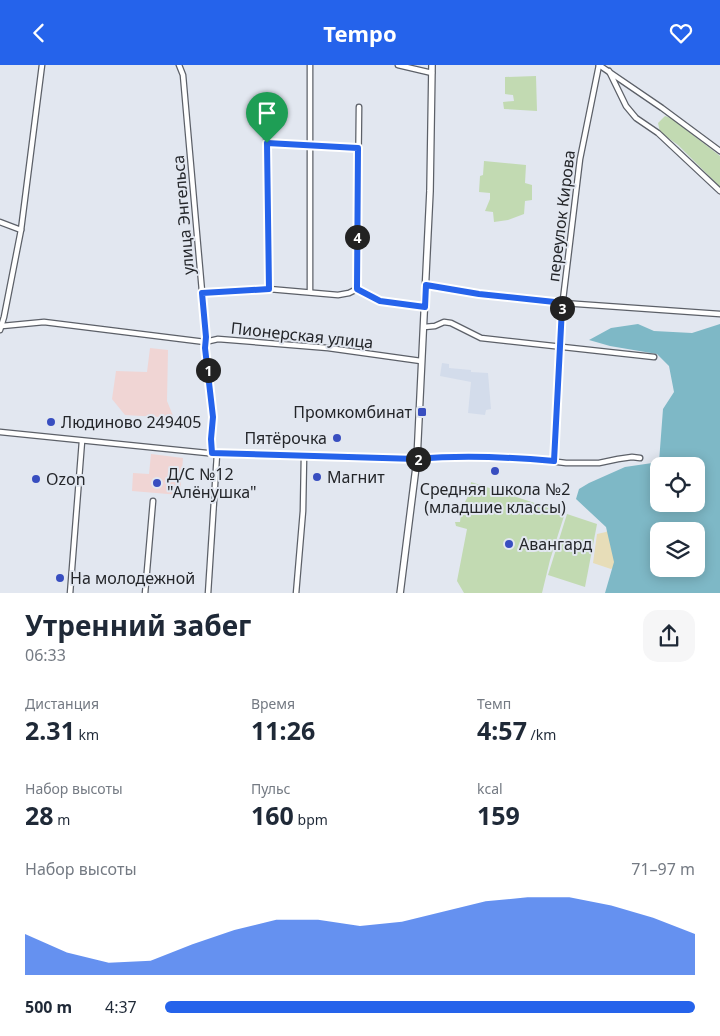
<!DOCTYPE html>
<html lang="ru">
<head>
<meta charset="utf-8">
<style>
  body { margin:0; font-family:"Noto Sans",sans-serif; background:#f6f6f7; color:#1f2937; height:100vh; display:flex; flex-direction:column; font-size:19px; white-space:nowrap }
  * { box-sizing:border-box; margin:0 }
  p { font-size:16px; color:#747a83 }
  .icon { flex:none; width:28px; height:28px; fill:none; stroke:currentColor; stroke-width:2; stroke-linecap:round; stroke-linejoin:round }
  .map { position:relative; height:528px; overflow:hidden }
  .sheet { display:flex; flex-direction:column; background:#fff; flex:1 }
  .sheet>* { flex:none }
  .tools { position:absolute; left:650px; top:392px; display:grid; gap:10px }
  .tools a { display:grid; place-items:center; width:55px; height:55px; border-radius:10px; background:#fff; box-shadow:0 2px 12px #0003; font-size:25px }
  .pin { position:absolute; display:grid; place-items:center; width:42px; height:42px; color:#fff; margin:-51px -21px; border-radius:50% 50% 50% 0; rotate:-45deg; box-shadow:0 0 5px #0007 }
  .pin .icon { rotate:45deg }
  .km { position:absolute; width:25px; height:25px; margin:-12px; border-radius:50%; background:#222; color:#fff; font-size:14px; line-height:25px; text-align:center }
  .round { display:grid; place-items:center; flex:none; width:52px; height:52px; border-radius:15px; background:#f6f6f7 }
  .summary { display:flex; align-items:center; justify-content:space-between; height:85px; padding:0 25px }
  h1 { font-size:28px; font-weight:700; line-height:38px }
  .metrics { display:grid; grid-template-columns:repeat(3,1fr); gap:8px; height:85px; padding:5px 25px }
  .metrics div { display:grid; align-content:center }
  .metrics b { font-size:25px; font-weight:700 }
  .metrics small { font-size:14px; font-weight:400 }
  .metrics p { font-size:14px }
  .chart { height:140px; padding:10px 25px }
  .chart p { display:flex; justify-content:space-between }
  .chart svg { width:100%; height:90px; margin-top:5px; fill:#2563eb; opacity:.7 }
  ul { padding:0 25px; list-style:none; font-size:16px }
  li { display:grid; grid-template-columns:80px 60px 1fr; align-items:center; height:38px }
  li i { height:12px; border-radius:6px; background:#2563eb }
  header { display:flex; justify-content:space-between; align-items:center; height:65px; padding:0 25px; background:#2563eb; color:#fff; font-size:22px; font-weight:700 }
  .map>svg:first-child { display:block }
  .built { fill:#d3dceb }
  .education { fill:#f0d5d4 }
  .green { fill:#c2dab2 }
  .sand { fill:#e7ddb8 }
  .water { fill:#7eb8c6; fill-rule:evenodd }
  .lines { fill:none; stroke-linecap:round; stroke-linejoin:round }
  .minor-casing { stroke:#5c6068; stroke-width:7 }
  .tertiary-casing { stroke:#5c6068; stroke-width:8 }
  .minor { stroke:#fff; stroke-width:4.5 }
  .tertiary { stroke:#fff; stroke-width:5.5 }
  .route-casing { stroke:#fff; stroke-width:10 }
  .route { stroke:#2563eb; stroke-width:6 }
  .poi-dot { fill:#384ec0; stroke:#e2e7f0; stroke-width:2 }
  .labels { text-anchor:middle; dominant-baseline:central; stroke-width:4; stroke-linejoin:round; paint-order:stroke }
  .street-label { font-size:16px; fill:#24262a; stroke:#e2e7f0 }
  .poi-label { font-size:16px; fill:#24262a; stroke:#e2e7f0; text-anchor:start }
</style>
</head>
<body>
<header><svg class="icon" aria-label="back" viewBox="0 0 24 24"><path d="M15 5l-7 7 7 7"/></svg>Tempo<svg class="icon" aria-label="heart" viewBox="0 0 24 24"><path d="M12 20l-8-8c-3-5 5-10 8-4 3-6 11-1 8 4z"/></svg></header>
<div class="map">
<svg width="720" height="529" viewBox="0 0 720 529">
  <rect width="100%" height="100%" fill="#e2e7f0"/>
  <polygon class="built" points="442,298 449,299 449,303 471,305 471,307 488,308 491,344 486,345 485,350 468,348 471,317 440,311"/>
  <g class="education">
    <polygon points="150,283 168,285 167,336 174,353 125,350 112,334 116,306 147,307"/>
    <polygon points="151,389 183,393 180,430 132,426 133,408 149,409"/>
  </g>
  <g class="green">
    <polygon points="536,11 537,46 504,44 503,37 514,36 513,30 505,29 505,12"/>
    <polygon points="665,51 671,53 720,91 720,122 678,80 660,67 658,58"/>
    <polygon points="484,96 526,100 525,118 532,120 532,135 525,136 524,149 508,155 494,157 493,147 485,146 490,134 490,128 479,127 480,111 483,110"/>
    <polygon points="471,417 565,448 550,495 542,528 464,528 457,516 467,464 456,461 455,457 460,457 461,449 454,446 458,441 463,441 470,427"/>
    <polygon points="567,449 597,459 585,522 548,510"/>
  </g>
  <polygon class="sand" points="611,462 621,497 611,504 593,498 597,469 606,467"/>
  <path class="water" d="M 638,259 L 654,266 L 692,268 L 720,259 L 720,528 L 605,528 L 614,497 L 606,462 L 576,434 L 579,424 L 589,418 L 625,402 L 659,397 L 663,344 L 674,327 L 669,301 L 657,289 L 610,281 L 589,275 L 611,263 ZM 659,401 L 696,401 L 696,439 L 659,439 ZM 659,466 L 696,466 L 696,504 L 659,504 Z"/>
  <g class="lines">
    <g class="minor-casing">
      <g id="minor">
        <polyline points="179,0 183,10 206,272 205,283 213,352 211,374 212,388"/>
        <polyline points="310,0 310,227"/>
        <polyline points="398,0 432,8"/>
        <polyline points="599,0 662,43 720,86"/>
        <polyline points="609,6 626,41 636,53 658,68 720,126"/>
        <polyline points="266,53 269,224"/>
        <polyline points="267,78 358,83"/>
        <polyline points="0,157 21,165"/>
        <polyline points="425,220 479,229 563,238 720,249"/>
        <polyline points="357,224 359,42"/>
        <polyline points="202,228 269,224 338,230 349,228 357,224 380,236 425,242"/>
        <polyline points="2,261 44,257 205,277 218,274 328,283 421,296"/>
        <polyline points="424,262 435,261 444,257 451,258 481,273 654,292"/>
        <polyline points="0,265 4,252 21,165 42,0"/>
        <polyline points="0,367 217,389 417,394 436,392 525,393 566,398 599,398 618,394 632,392 640,393"/>
        <polyline points="554,396 562,243 580,94 599,0"/>
        <polyline points="70,529 82,376"/>
        <polyline points="145,529 153,436"/>
        <polyline points="208,529 217,389"/>
        <polyline points="296,529 303,446 304,391"/>
      </g>
    </g>
    <g class="tertiary-casing">
      <polyline id="tertiary" points="400,529 417,394 430,126 432,0"/>
    </g>
    <use href="#minor" class="minor"/>
    <use href="#tertiary" class="tertiary"/>
  </g>
  <g class="lines">
    <g class="route-casing">
      <path id="route" d="M 267,78 L 358,83 L 357,224 L 380,236 L 425,242 L 426,220 L 479,229 L 564,238 L 562,243 L 554,396 C 509,392 462,390 417,394 L 212,388 L 211,374 L 213,352 L 205,283 L 206,272 L 202,228 L 269,224 Z"/>
    </g>
    <use href="#route" class="route"/>
  </g>
  <g class="poi-dot">
    <rect x="417" y="342" width="10" height="10" rx="2.5"/>
    <circle cx="51" cy="357" r="5"/>
    <circle cx="337" cy="373" r="5"/>
    <circle cx="495" cy="406" r="5"/>
    <circle cx="317" cy="412" r="5"/>
    <circle cx="36" cy="414" r="5"/>
    <circle cx="157" cy="418" r="5"/>
    <circle cx="509" cy="479" r="5"/>
    <circle cx="60" cy="513" r="5"/>
  </g>
  <g class="labels">
    <g class="street-label">
      <text transform="translate(183 150) rotate(-95)">улица Энгельса</text>
      <text transform="translate(561 151) rotate(-83)">переулок Кирова</text>
      <text transform="translate(302 270) rotate(6)">Пионерская улица</text>
    </g>
    <g class="poi-label">
      <text x="412" y="347" text-anchor="end">Промкомбинат</text>
      <text x="61" y="357">Людиново 249405</text>
      <text x="327" y="373" text-anchor="end">Пятёрочка</text>
      <text x="167" y="409">Д/С №12<tspan x="167" dy="18">"Алёнушка"</tspan></text>
      <text x="327" y="412">Магнит</text>
      <text x="46" y="414">Ozon</text>
      <text x="495" y="424" text-anchor="middle">Средняя школа №2<tspan x="495" dy="18">(младшие классы)</tspan></text>
      <text x="519" y="479">Авангард</text>
      <text x="70" y="513">На молодежной</text>
    </g>
  </g>
</svg>
<div class="tools">
<a><svg class="icon" aria-label="locate" viewBox="0 0 24 24"><circle cx="12" cy="12" r="6"/><path d="M12 2v4M12 18v4M2 12h4M18 12h4"/></svg></a>
<a><svg class="icon" aria-label="layers" viewBox="0 0 24 24"><path d="M12 4l9 5-9 5-9-5zM3 14l9 5 9-5"/></svg></a>
</div>
<div class="pin" style="left:267px;top:78px;background:#1e9e55"><svg class="icon" aria-label="arrive" viewBox="0 0 24 24"><path d="M6 21V4h12l-3 4 3 4H6"/></svg></div>
<b class="km" style="left:208px;top:305px">1</b>
<b class="km" style="left:418px;top:394px">2</b>
<b class="km" style="left:562px;top:243px">3</b>
<b class="km" style="left:357px;top:172px">4</b>
</div>
<section class="sheet">
<div class="summary"><div><h1>Утренний забег</h1><p>06:33</p></div><a class="round"><svg class="icon" aria-label="share" viewBox="0 0 24 24"><path d="M12 15V3M7 8l5-5 5 5M5 13v7h14v-7"/></svg></a></div>
<div class="metrics">
<div><p>Дистанция</p><b>2.31<small> km</small></b></div>
<div><p>Время</p><b>11:26</b></div>
<div><p>Темп</p><b>4:57<small> /km</small></b></div>
</div>
<div class="metrics">
<div><p>Набор высоты</p><b>28<small> m</small></b></div>
<div><p>Пульс</p><b>160<small> bpm</small></b></div>
<div><p>kcal</p><b>159</b></div>
</div>
<div class="chart"><p><span>Набор высоты</span>71–97 m</p>
<svg viewBox="0 0 160 44" preserveAspectRatio="none"><path d="M0 44V24L10 33L20 38L30 37L40 29L50 22L60 17L70 17L80 20L90 18L100 13L110 8L120 6L130 6L140 10L150 16L160 24V44z"/></svg>
</div>
<ul>
<li><b>500 m</b>4:37<i style="width:100%"></i></li>
</ul>
</section>
</body>
</html>
